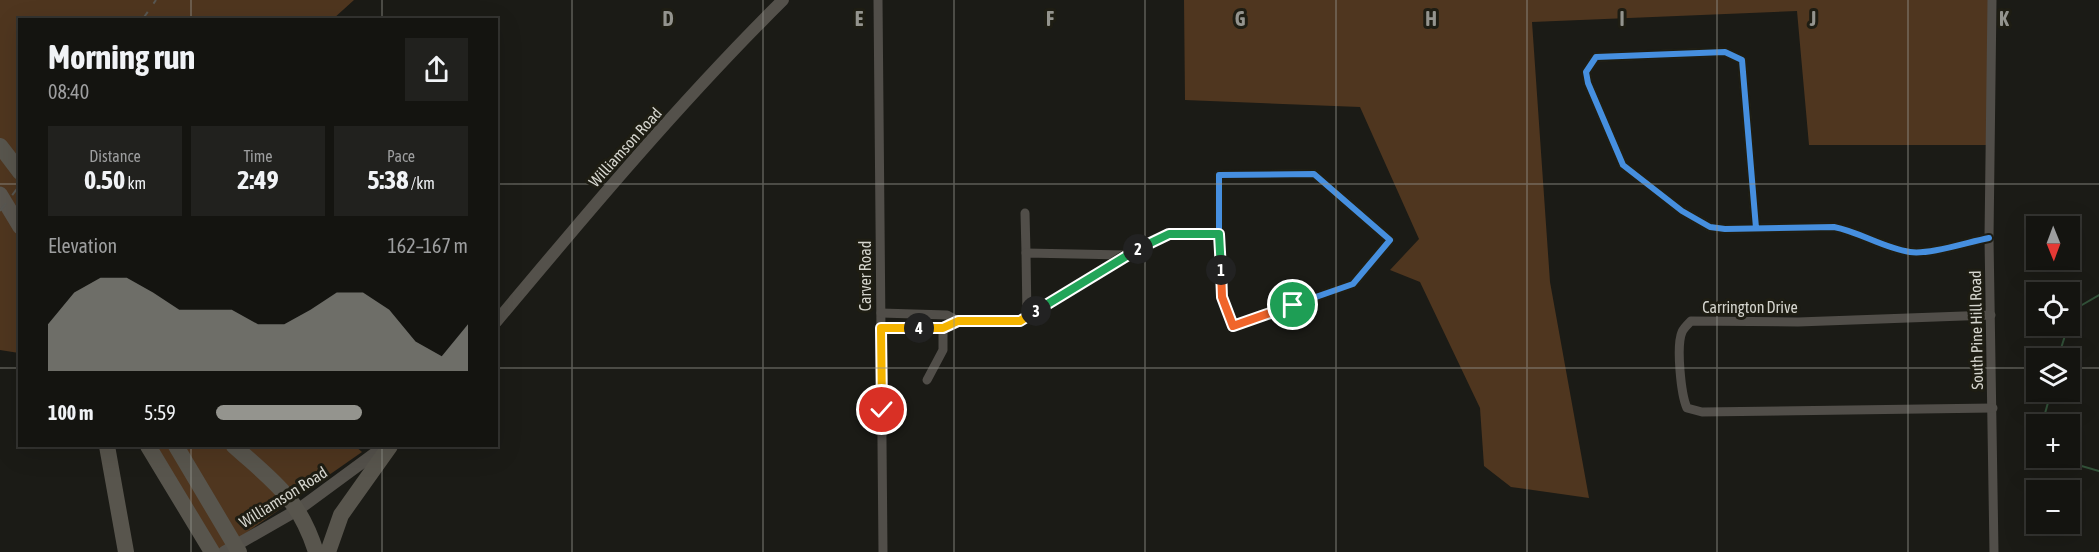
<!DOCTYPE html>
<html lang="en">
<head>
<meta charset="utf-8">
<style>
  body { margin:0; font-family:"Asap Condensed",sans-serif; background:#21211e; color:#f1f3f6; height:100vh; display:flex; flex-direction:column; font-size:22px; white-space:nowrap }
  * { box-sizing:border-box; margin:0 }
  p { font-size:20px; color:#9d9e9f }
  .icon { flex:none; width:33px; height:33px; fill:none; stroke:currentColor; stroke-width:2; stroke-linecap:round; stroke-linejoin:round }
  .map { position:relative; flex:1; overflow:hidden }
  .sheet { position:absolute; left:18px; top:18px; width:480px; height:429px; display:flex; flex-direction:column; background:#141410; border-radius:0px; box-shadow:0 6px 24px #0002,0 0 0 2px #333330 }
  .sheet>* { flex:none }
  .needle { width:39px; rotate:179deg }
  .buttons { position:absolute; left:2026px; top:216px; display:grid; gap:12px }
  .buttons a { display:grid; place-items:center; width:54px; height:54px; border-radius:0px; background:#141410; box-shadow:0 6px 24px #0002,0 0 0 2px #333330; font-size:30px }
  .pin { position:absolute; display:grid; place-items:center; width:51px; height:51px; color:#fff; margin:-26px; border:3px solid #fff; border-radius:50%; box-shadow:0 2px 6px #0007 }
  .km { position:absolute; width:30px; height:30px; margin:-15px; border-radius:50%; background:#222; color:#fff; font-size:16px; line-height:30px; text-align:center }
  .round { display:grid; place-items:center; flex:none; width:63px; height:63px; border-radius:0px; background:#21211e }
  .summary { display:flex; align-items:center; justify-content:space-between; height:102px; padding:0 30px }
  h1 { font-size:33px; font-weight:700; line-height:45px }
  .stats { display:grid; grid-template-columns:repeat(3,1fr); gap:9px; height:102px; padding:6px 30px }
  .stats div { display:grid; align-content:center; border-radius:0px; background:#21211e; text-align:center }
  .stats b { font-size:26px; font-weight:700 }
  .stats small { font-size:16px; font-weight:400 }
  .stats p { font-size:16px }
  .chart { height:168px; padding:12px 30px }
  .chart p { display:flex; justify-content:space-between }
  .chart svg { width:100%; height:108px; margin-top:6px; fill:#94948e; opacity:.7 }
  ul { padding:0 30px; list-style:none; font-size:20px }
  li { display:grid; grid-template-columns:96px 72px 1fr; align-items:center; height:45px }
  li i { height:15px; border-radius:8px; background:#94948e }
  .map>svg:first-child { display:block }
  .green { fill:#4f361f }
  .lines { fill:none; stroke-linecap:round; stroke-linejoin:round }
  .stream { stroke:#33533a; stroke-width:2 }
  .minor { stroke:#514e49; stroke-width:9 }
  .secondary { stroke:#54514b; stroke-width:12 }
  .trunk { stroke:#5a564f; stroke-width:15 }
  .motorway { stroke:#58554d; stroke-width:16 }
  .rail { stroke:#585752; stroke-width:2; stroke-dasharray:10 10; stroke-linecap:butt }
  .cycleway-casing { stroke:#1e1d13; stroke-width:10 }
  .cycleway { stroke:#468fdf; stroke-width:6 }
  .split-1-casing { stroke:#fff; stroke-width:12 }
  .split-2-casing { stroke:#fff; stroke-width:12 }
  .split-3-casing { stroke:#fff; stroke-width:12 }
  .split-4-casing { stroke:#fff; stroke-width:12 }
  .split-5-casing { stroke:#fff; stroke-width:12 }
  .split-1 { stroke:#f0652b; stroke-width:8 }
  .split-2 { stroke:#22a559; stroke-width:8 }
  .split-3 { stroke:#22a559; stroke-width:8 }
  .split-4 { stroke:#f5b400; stroke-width:8 }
  .split-5 { stroke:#f5b400; stroke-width:8 }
  .grid { fill:none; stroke:#94948e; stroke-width:1.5; stroke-opacity:0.55 }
  .labels { text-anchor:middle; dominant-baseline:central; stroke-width:6; stroke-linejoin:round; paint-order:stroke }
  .street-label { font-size:16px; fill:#d5d5ce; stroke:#1e1d13 }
  .grid-label { font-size:20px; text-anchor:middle; font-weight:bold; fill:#94948e; stroke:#1e1d13; stroke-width:6; stroke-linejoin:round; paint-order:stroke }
</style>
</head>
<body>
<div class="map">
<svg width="2099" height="552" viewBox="0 0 2099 552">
  <rect width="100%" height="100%" fill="#1b1b16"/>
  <g class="green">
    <polygon points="0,0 354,0 333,19 20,20 19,353 0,350"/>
    <polygon points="1184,0 1988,0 1992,145 1809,145 1797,11 1532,22 1550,282 1589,498 1511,487 1484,466 1480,408 1420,282 1390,270 1419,239 1360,107 1185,100"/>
    <polygon points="156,446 355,446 362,452 220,551"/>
  </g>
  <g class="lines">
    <g class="stream">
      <polyline points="2070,321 2075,309 2099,295"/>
      <polyline points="2058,358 2068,326"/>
      <polyline points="2042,424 2051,392"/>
      <polyline points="2037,440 2033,452 2037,453"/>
      <polyline points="2054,458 2099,471"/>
    </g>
    <g class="minor">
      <polyline points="878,0 883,552"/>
      <polyline points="1992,0 1989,238 1994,552"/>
      <polyline points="1025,213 1026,253"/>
      <path d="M 1756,228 L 1742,60 L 1725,52 L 1596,57 L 1586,72 L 1588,83 L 1623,165 L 1682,211 L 1710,227 L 1725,229 L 1834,227 C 1860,232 1883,248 1910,252 C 1929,255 1968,242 1989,238"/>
      <polyline points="881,313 947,315 958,321"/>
      <path d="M 1991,315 L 1798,322 L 1691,321 C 1688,324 1683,329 1682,332 C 1676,346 1681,395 1687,408 L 1702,412 L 1993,408"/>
      <polyline points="1027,317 1026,253 1125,255"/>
      <polyline points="881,328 943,328 958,321 1020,321 1125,255 1169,234 1219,234 1219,175 1314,174 1390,240 1353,284 1233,326 1222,297 1219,234"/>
      <polyline points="927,380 943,350 943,328"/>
    </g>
    <g class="secondary">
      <path d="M 496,322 C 588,212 681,101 783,0"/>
      <polyline points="224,552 299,509 382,448"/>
    </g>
    <polyline class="trunk" points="0,194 20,227"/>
    <g class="motorway">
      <polyline points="0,146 20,172"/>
      <polyline points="107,446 126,552"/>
      <polyline points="148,446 212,552"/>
      <polyline points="176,446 239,552"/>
      <path d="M 234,446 C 274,482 299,498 316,552"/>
      <polyline points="328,552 341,515 390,446"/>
    </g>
    <g class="rail">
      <polyline points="142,20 156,0"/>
      <polyline points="0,211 20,185"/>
    </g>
    <g class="cycleway-casing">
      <g id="cycleway">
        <path d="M 1756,228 L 1742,60 L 1725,52 L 1596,57 L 1586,72 L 1588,83 L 1623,165 L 1682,211 L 1710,227 L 1725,229 L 1834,227 C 1860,232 1883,248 1910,252 C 1929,255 1968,242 1989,238"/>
        <polyline points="881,328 943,328 958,321 1020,321 1125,255 1169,234 1219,234 1219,175 1314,174 1390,240 1353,284 1233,326 1222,297 1219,234"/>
      </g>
    </g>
    <use href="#cycleway" class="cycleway"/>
  </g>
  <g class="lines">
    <g class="split-1-casing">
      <polyline id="split-1" points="1221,270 1222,297 1233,326 1293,305"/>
    </g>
    <g class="split-2-casing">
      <polyline id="split-2" points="1138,249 1169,234 1219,234 1221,270"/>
    </g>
    <g class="split-3-casing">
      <polyline id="split-3" points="1036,311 1138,249"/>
    </g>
    <g class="split-4-casing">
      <polyline id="split-4" points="919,328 943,328 958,321 1020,321 1036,311"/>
    </g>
    <g class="split-5-casing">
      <polyline id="split-5" points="882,410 881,328 919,328"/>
    </g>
    <use href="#split-1" class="split-1"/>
    <use href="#split-2" class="split-2"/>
    <use href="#split-3" class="split-3"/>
    <use href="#split-4" class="split-4"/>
    <use href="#split-5" class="split-5"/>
  </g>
  <path class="grid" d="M 191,0 L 191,20M 382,0 L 382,20M 572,0 L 572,552M 763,0 L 763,552M 954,0 L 954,552M 1145,0 L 1145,552M 1336,0 L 1336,552M 1527,0 L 1527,552M 1717,0 L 1717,552M 1908,0 L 1908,552M 0,184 L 20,184M 496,184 L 2099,184M 0,368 L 20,368M 496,368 L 2037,368M 2070,368 L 2099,368M 191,446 L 191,552M 382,446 L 382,552"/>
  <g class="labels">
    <g class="street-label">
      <text transform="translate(625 147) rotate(-48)">Williamson Road</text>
      <text transform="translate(865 276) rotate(-90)">Carver Road</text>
      <text x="1750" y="307">Carrington Drive</text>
      <text transform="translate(1976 330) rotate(-91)">South Pine Hill Road</text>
      <text transform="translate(283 497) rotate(-32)">Williamson Road</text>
    </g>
  </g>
  <g class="grid-label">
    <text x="668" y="26">D</text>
    <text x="859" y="26">E</text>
    <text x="1050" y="26">F</text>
    <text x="1240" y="26">G</text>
    <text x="1431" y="26">H</text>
    <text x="1622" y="26">I</text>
    <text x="1813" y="26">J</text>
    <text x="2004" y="26">K</text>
  </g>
</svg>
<div class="buttons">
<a><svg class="needle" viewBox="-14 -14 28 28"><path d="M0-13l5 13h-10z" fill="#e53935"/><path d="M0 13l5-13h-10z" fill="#9d9e9f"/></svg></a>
<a><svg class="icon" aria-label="locate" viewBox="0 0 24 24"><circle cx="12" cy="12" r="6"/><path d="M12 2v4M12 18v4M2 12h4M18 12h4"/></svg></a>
<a><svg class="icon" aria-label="layers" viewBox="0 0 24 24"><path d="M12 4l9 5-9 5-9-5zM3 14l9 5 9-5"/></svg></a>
<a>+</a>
<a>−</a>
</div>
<div class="pin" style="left:1293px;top:305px;background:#1e9e55"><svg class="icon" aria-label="arrive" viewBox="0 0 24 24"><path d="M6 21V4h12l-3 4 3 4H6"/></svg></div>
<div class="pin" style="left:882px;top:410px;background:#d93025"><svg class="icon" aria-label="check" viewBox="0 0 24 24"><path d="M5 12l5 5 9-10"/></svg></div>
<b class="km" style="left:1221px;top:270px">1</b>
<b class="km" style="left:1138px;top:249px">2</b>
<b class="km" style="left:1036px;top:311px">3</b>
<b class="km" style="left:919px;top:328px">4</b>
<section class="sheet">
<div class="summary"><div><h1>Morning run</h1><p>08:40</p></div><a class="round"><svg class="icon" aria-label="share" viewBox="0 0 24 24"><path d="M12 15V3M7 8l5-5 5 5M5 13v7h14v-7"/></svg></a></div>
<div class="stats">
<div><p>Distance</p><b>0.50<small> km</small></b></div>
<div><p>Time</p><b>2:49</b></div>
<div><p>Pace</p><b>5:38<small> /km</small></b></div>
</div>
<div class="chart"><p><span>Elevation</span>162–167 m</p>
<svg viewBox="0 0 160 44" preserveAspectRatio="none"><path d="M0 44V25L10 12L20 6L30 6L40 12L50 19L60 19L70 19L80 25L90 25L100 19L110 12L120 12L130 19L140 32L150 38L160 25V44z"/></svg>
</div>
<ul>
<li><b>100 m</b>5:59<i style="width:58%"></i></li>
</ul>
</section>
</div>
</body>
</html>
